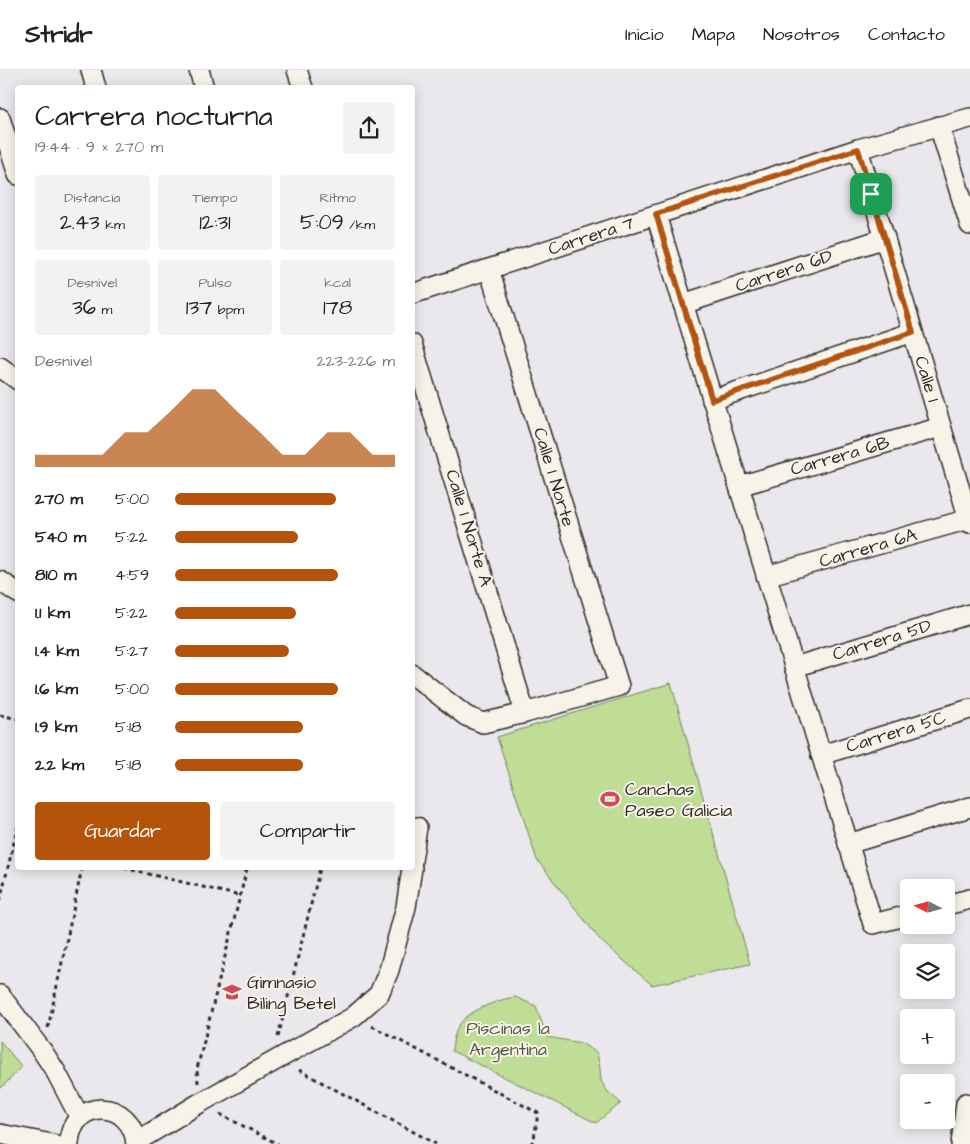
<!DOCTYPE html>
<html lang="es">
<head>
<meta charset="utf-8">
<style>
  body { margin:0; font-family:"Architects Daughter",sans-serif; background:#f2f2f2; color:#222; height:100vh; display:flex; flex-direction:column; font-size:19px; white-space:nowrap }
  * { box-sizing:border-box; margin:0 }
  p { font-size:16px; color:#767676 }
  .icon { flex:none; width:28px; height:28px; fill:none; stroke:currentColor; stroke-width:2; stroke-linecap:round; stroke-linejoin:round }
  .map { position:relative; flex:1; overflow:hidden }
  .panel { position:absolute; left:15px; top:15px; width:400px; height:785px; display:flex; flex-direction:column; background:#fff; border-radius:5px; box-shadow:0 2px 12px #0003 }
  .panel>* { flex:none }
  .needle { width:32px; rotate:276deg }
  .buttons { position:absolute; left:900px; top:809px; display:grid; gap:10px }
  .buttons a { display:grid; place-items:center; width:55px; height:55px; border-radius:5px; background:#fff; box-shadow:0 2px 12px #0003; font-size:25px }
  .pin { position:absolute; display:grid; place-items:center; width:42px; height:42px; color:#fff; margin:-21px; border-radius:10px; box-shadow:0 2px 8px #0006 }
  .round { display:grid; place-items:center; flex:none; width:52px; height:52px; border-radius:5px; background:#f2f2f2 }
  .summary { display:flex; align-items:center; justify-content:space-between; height:85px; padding:0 20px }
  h1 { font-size:28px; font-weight:600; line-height:38px }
  .metrics { display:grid; grid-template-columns:repeat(3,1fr); gap:8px; height:85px; padding:5px 20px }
  .metrics div { display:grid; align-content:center; border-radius:5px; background:#f2f2f2; text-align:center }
  .metrics b { font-size:21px; font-weight:600 }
  .metrics small { font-size:14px; font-weight:400 }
  .metrics p { font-size:14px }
  .chart { height:140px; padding:10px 20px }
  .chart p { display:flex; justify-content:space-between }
  .chart svg { width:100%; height:90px; margin-top:5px; fill:#b45309; opacity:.7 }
  .primary-button { display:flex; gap:10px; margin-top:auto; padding:10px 20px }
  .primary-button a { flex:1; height:58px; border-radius:5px; background:#b45309; color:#fff; font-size:20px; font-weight:600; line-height:58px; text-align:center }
  .primary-button a+a { background:#f2f2f2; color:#222 }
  ul { padding:0 20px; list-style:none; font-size:16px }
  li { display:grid; grid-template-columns:80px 60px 1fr; align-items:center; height:38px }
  li i { height:12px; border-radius:6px; background:#b45309 }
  header { display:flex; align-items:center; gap:30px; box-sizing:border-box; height:70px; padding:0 25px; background:#fff; border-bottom:1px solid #e0e0e0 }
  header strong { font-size:24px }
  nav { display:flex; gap:28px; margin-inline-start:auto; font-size:18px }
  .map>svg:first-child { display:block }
  .green { fill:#bfdd95; stroke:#758460 }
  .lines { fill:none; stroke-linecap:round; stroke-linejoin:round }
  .minor-casing { stroke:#2b2b2b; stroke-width:22 }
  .path { stroke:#2b2b2b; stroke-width:3; stroke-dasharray:4 4; stroke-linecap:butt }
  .minor { stroke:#f7f3e8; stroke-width:19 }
  .route-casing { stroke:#fff; stroke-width:10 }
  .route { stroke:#b45309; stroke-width:6 }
  .labels { text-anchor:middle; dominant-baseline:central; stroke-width:4; stroke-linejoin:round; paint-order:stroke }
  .street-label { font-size:18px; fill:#2b2b2b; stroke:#f7f3e8 }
  .poi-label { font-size:18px; fill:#2b2b2b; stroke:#f7f3e8; text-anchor:start }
  .park-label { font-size:18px; fill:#505846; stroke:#f7f3e8 }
</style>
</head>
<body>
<header>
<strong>Stridr</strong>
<nav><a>Inicio</a><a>Mapa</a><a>Nosotros</a><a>Contacto</a></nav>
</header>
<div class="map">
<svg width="970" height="1074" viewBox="0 0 970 1074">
  <rect width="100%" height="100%" fill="#eae8ec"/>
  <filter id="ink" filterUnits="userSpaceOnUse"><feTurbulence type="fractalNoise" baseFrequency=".02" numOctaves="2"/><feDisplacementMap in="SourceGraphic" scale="10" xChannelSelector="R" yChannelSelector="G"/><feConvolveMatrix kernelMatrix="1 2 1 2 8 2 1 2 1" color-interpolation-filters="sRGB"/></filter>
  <g filter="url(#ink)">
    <g class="green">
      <polygon points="671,613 750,894 652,915 601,871 537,790 497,667"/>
      <path d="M 515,927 L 536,936 L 547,967 L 581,973 L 597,983 L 600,998 L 601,1011 L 608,1022 L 621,1033 L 596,1053 L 452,981 C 454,958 460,948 481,938 C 492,933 502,929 515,927 Z"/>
      <polygon points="0,971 22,997 0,1019"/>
    </g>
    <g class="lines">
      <g class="minor-casing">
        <g id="minor">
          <polyline points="91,0 96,18"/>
          <polyline points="199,0 204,18"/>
          <polyline points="297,0 303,18"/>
          <polyline points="0,48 18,105"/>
          <polyline points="939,56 970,155"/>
          <polyline points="858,79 970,453"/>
          <polyline points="656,145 873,854 909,845"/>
          <polyline points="412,224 858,79 970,48"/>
          <polyline points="683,234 885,168"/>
          <polyline points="412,274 525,643"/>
          <polyline points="0,297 18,310"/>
          <polyline points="712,330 913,262"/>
          <polyline points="739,416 941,357"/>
          <polyline points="766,506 969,449"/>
          <polyline points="0,511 18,523"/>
          <polyline points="794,597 970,544"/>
          <polyline points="412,604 466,646 483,653 525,643 619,616 489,199"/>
          <polyline points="821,685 970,639"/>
          <polyline points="848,774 970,737"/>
          <polyline points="412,791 417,757"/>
          <polyline points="946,835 970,829"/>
          <polyline points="0,925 43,982 56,1002 79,1046"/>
          <polyline points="0,1064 52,1074"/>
          <polyline points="136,1072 198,1034 353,947 379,924 389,900 406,837 412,798"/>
          <path d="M 69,1074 C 71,1027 132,1028 136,1074"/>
          <polyline points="961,1074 966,1033"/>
        </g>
      </g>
      <g class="path">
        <polyline points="0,645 18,649"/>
        <polyline points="124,798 240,826"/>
        <polyline points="0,830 18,756"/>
        <polyline points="372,956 538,1043 534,1069 531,1074"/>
        <polyline points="48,958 82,798"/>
        <polyline points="278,967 320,798"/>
        <polyline points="299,1000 436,1074"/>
        <polyline points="198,1013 197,999 247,798"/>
        <polyline points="220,1044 278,1074"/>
      </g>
      <use href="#minor" class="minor"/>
    </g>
  </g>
  <g class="lines" filter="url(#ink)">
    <g class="route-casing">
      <polygon id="route" points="858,79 913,262 712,330 656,144"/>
    </g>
    <use href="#route" class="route"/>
  </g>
  <defs>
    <g id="stadium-bare" transform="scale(1.5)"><path d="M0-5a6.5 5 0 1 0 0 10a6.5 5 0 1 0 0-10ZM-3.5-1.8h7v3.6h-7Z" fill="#d1495b" stroke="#f7f3e8" stroke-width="2.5" paint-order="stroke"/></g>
    <g id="school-bare" transform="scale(1.5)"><path d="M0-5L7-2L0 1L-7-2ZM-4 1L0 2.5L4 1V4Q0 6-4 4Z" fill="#d1495b" stroke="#f7f3e8" stroke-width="2.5" paint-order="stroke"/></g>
  </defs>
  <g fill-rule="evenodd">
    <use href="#stadium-bare" x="610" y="729"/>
    <use href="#school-bare" x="232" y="922"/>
  </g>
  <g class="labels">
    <g class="street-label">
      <text transform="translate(591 166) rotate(-18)">Carrera 7</text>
      <text transform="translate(784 201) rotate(-18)">Carrera 6D</text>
      <text transform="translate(927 309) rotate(73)">Calle 1</text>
      <text transform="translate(840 386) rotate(-16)">Carrera 6B</text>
      <text transform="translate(554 407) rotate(73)">Calle 1 Norte</text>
      <text transform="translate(469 458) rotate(73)">Calle 1 Norte A</text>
      <text transform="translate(868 478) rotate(-16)">Carrera 6A</text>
      <text transform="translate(882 570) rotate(-17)">Carrera 5D</text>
      <text transform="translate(896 662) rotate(-17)">Carrera 5C</text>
    </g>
    <g class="poi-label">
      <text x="625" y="719">Canchas<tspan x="625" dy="21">Paseo Galicia</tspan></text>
      <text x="247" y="912">Gimnasio<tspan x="247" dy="21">Biling Betel</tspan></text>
    </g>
    <g class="park-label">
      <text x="508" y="958">Piscinas la<tspan x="508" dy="21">Argentina</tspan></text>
    </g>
  </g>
</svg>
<div class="buttons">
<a><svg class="needle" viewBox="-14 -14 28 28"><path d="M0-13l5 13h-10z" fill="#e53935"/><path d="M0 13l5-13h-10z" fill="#767676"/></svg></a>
<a><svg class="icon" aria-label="layers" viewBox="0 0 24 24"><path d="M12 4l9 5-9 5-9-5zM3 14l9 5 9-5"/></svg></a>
<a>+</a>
<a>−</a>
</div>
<div class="pin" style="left:871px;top:124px;background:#1e9e55"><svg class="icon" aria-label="arrive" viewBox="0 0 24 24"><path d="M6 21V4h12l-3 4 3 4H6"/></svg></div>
<section class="panel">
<div class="summary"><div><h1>Carrera nocturna</h1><p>19:44 · 9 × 270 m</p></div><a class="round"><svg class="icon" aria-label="share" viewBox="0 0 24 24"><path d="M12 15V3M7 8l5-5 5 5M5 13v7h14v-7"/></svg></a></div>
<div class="metrics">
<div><p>Distancia</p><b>2.43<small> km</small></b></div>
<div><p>Tiempo</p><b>12:31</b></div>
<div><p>Ritmo</p><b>5:09<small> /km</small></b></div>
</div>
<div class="metrics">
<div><p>Desnivel</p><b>36<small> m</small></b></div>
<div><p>Pulso</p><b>137<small> bpm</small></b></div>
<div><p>kcal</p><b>178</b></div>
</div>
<div class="chart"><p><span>Desnivel</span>223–226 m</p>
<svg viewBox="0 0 160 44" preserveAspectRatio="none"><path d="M0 44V38L10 38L20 38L30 38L40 27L50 27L60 17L70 6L80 6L90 17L100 27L110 38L120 38L130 27L140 27L150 38L160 38V44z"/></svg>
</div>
<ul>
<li><b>270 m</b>5:00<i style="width:73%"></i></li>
<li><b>540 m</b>5:22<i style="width:56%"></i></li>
<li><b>810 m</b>4:59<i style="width:74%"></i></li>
<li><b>1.1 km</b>5:22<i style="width:55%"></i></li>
<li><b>1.4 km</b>5:27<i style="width:52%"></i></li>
<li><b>1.6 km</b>5:00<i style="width:74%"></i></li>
<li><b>1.9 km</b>5:18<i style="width:58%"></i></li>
<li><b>2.2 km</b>5:18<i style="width:58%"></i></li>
</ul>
<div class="primary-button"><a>Guardar</a><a>Compartir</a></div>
</section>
</div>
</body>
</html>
